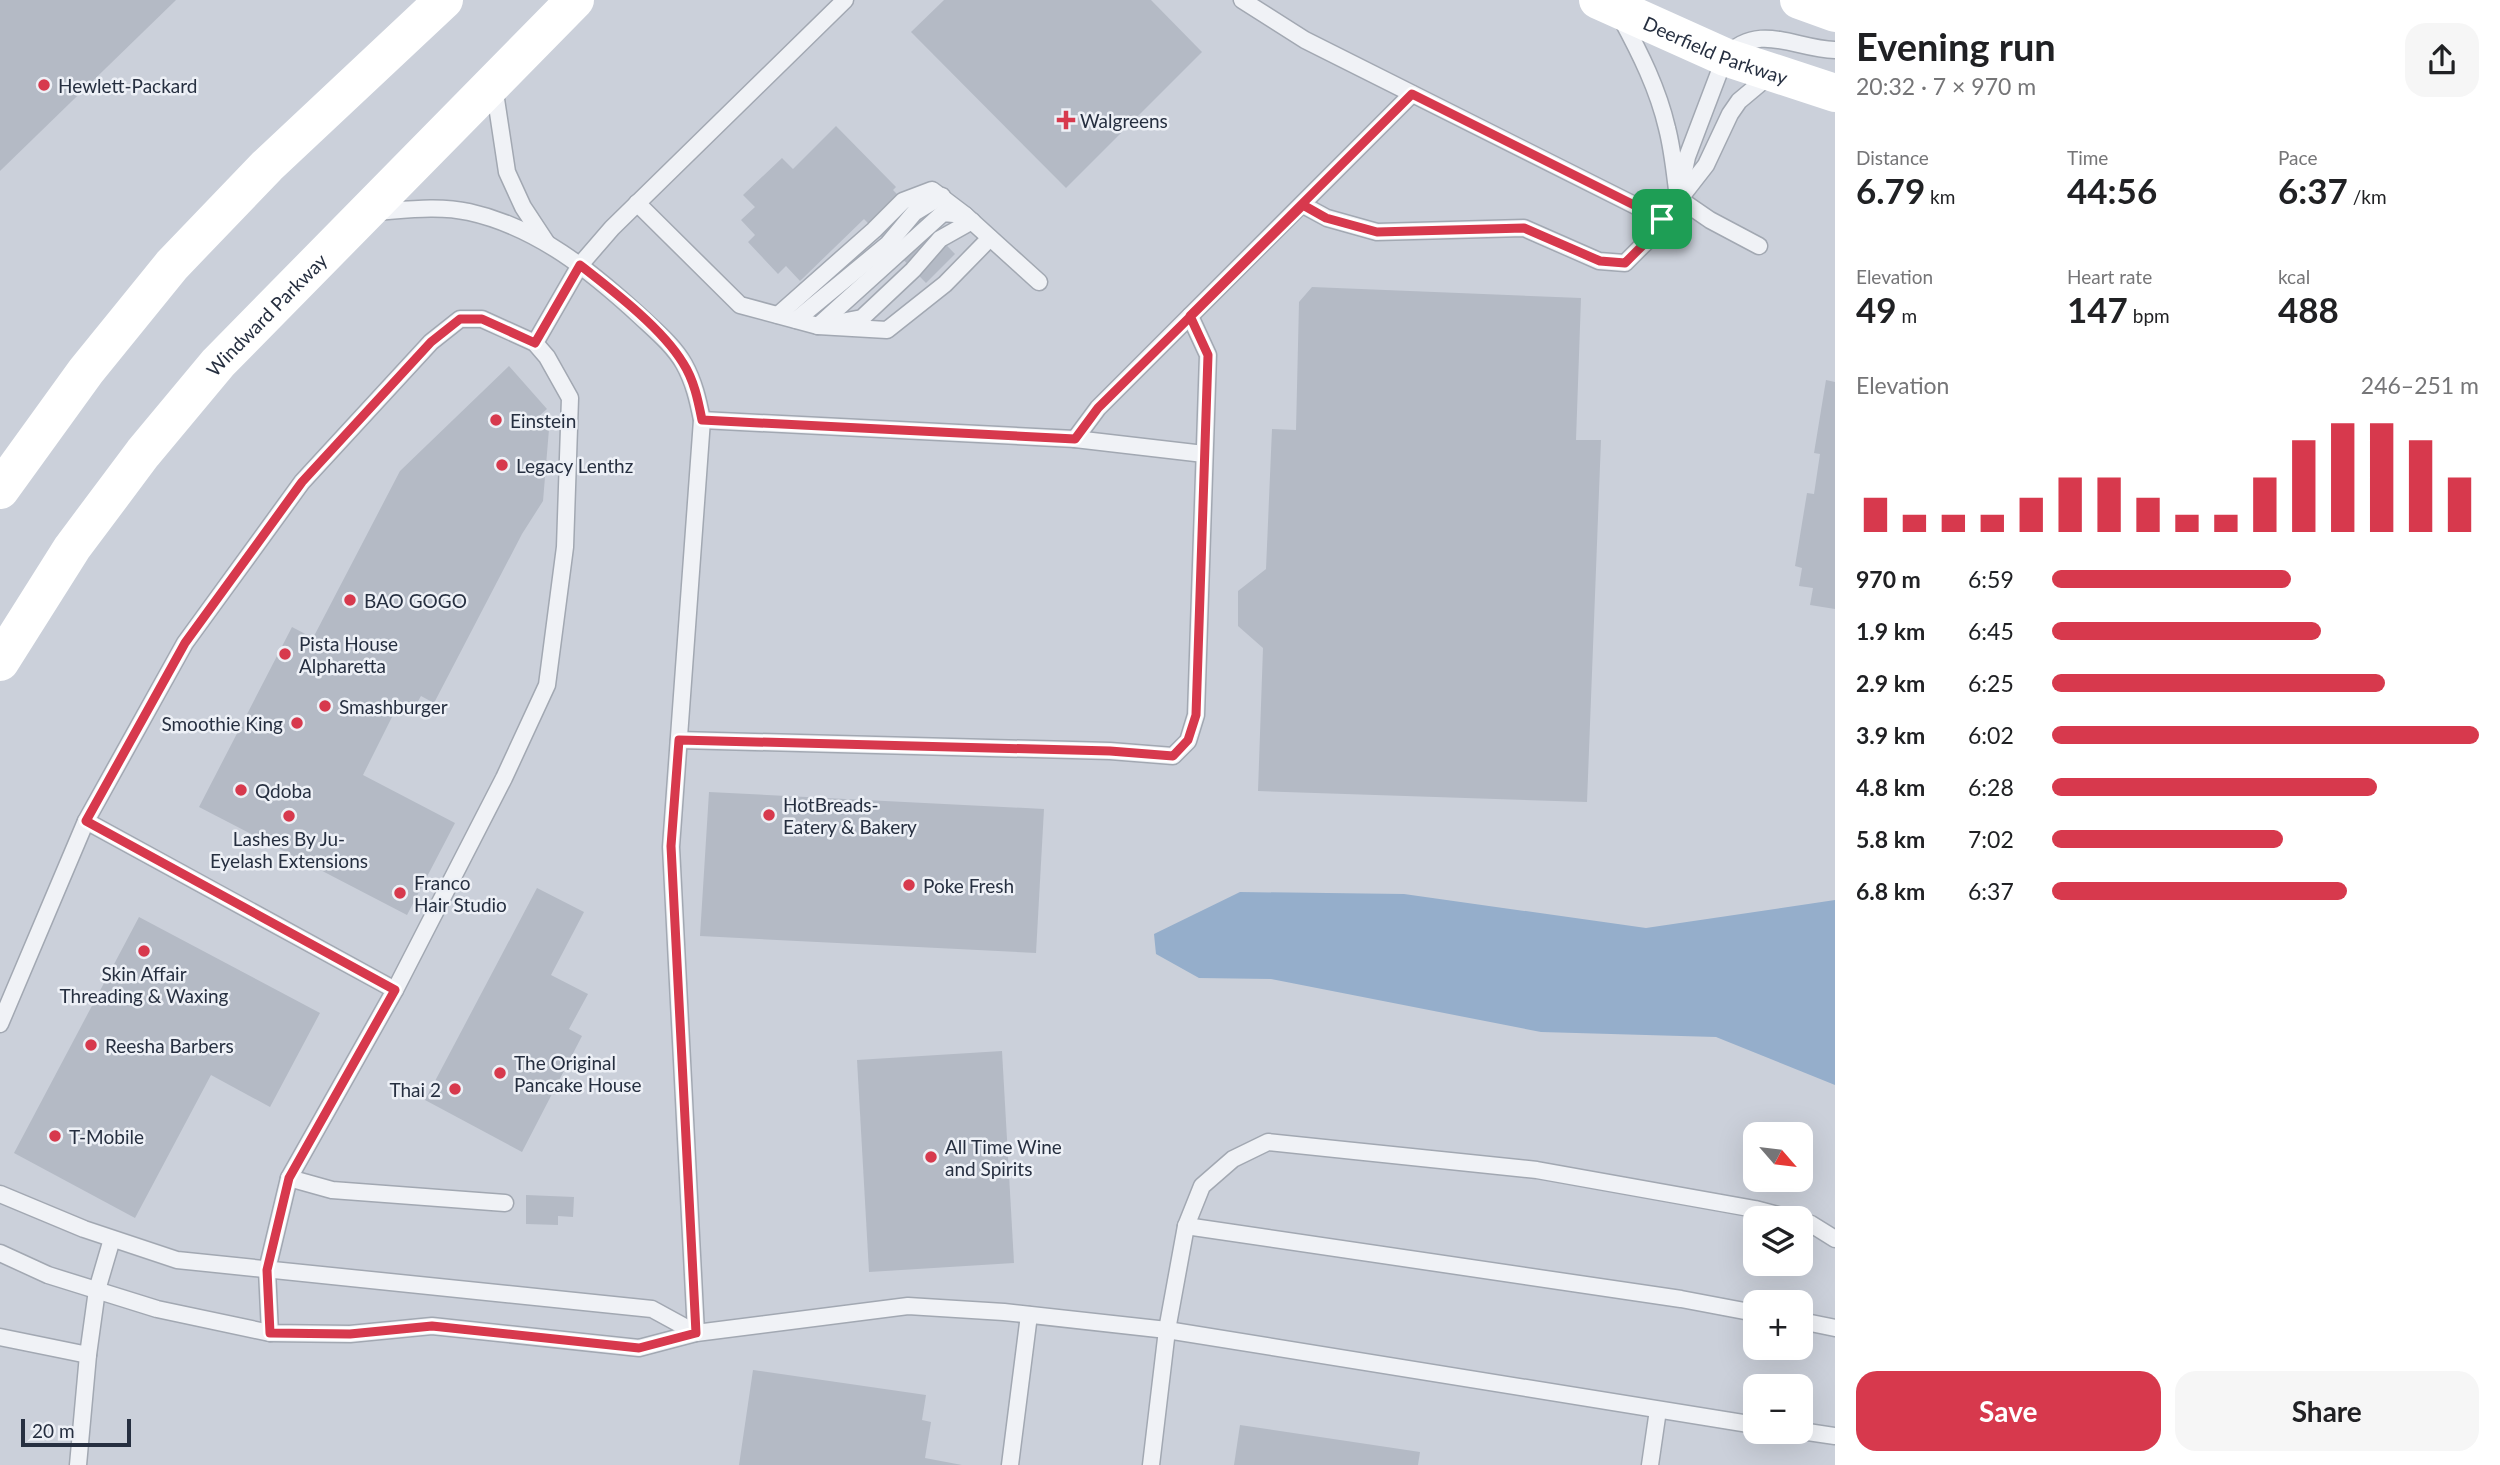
<!DOCTYPE html>
<html lang="en">
<head>
<meta charset="utf-8">
<style>
  body { margin:0; font-family:Lato,sans-serif; background:#f6f6f6; color:#202124; height:100vh; display:flex; flex-direction:column; font-size:26px; white-space:nowrap }
  * { box-sizing:border-box; margin:0 }
  p { font-size:23px; color:#757577 }
  .icon { flex:none; width:38px; height:38px; fill:none; stroke:currentColor; stroke-width:2; stroke-linecap:round; stroke-linejoin:round }
  .map { position:relative; flex:1; overflow:hidden }
  .drawer { display:flex; flex-direction:column; background:#fff; width:665px }
  .drawer>* { flex:none }
  .needle { width:46px; rotate:118deg }
  .buttons { position:absolute; left:1743px; top:1122px; display:grid; gap:14px }
  .buttons a { display:grid; place-items:center; width:70px; height:70px; border-radius:14px; background:#fff; box-shadow:0 7px 28px #0002; font-size:35px }
  .scale { position:absolute; left:21px; bottom:18px; width:110px; box-sizing:border-box; padding-left:7px; border:4px solid #262f40; border-top:0; font-size:19px; line-height:24px; white-space:nowrap; color:#262f40; -webkit-text-stroke:5px #edf0f6; paint-order:stroke }
  .pin { position:absolute; display:grid; place-items:center; width:60px; height:60px; color:#fff; margin:-30px; border-radius:14px; box-shadow:0 4px 10px #0006 }
  .round { display:grid; place-items:center; flex:none; width:74px; height:74px; border-radius:21px; background:#f6f6f6 }
  .summary { display:flex; align-items:center; justify-content:space-between; height:119px; padding:0 21px }
  h1 { font-size:38px; font-weight:700; line-height:52px }
  .metrics { display:grid; grid-template-columns:repeat(3,1fr); gap:10px; height:119px; padding:7px 21px }
  .metrics div { display:grid; align-content:center }
  .metrics b { font-size:35px; font-weight:700 }
  .metrics small { font-size:19px; font-weight:400 }
  .metrics p { font-size:19px }
  .chart { height:196px; padding:14px 21px }
  .chart p { display:flex; justify-content:space-between }
  .chart svg { width:100%; height:126px; margin-top:7px; stroke:#d7394d; stroke-width:6 }
  .button { display:flex; gap:14px; margin-top:auto; padding:14px 21px }
  .button a { flex:1; height:80px; border-radius:21px; background:#d7394d; color:#fff; font-size:28px; font-weight:700; line-height:80px; text-align:center }
  .button a+a { background:#f6f6f6; color:#202124 }
  ul { padding:0 21px; list-style:none; font-size:23px }
  li { display:grid; grid-template-columns:112px 84px 1fr; align-items:center; height:52px }
  li i { height:18px; border-radius:9px; background:#d7394d }
  main { display:flex; flex:1; min-height:0 }
  .map>svg:first-child { display:block }
  .built { fill:#cbd0da; fill-rule:evenodd }
  .water { fill:#95aecb }
  .building { fill:#b4bac5 }
  .lines { fill:none; stroke-linecap:round; stroke-linejoin:round }
  .lane-casing { stroke:#a2a8b2; stroke-width:19 }
  .lane { stroke:#f0f2f6; stroke-width:16 }
  .secondary { stroke:#fff; stroke-width:38 }
  .route-casing { stroke:#fff; stroke-width:14 }
  .route { stroke:#d7394d; stroke-width:9 }
  .poi-dot { fill:#d7394d; stroke:#edf0f6; stroke-width:2.5 }
  .labels { text-anchor:middle; dominant-baseline:central; stroke-width:5; stroke-linejoin:round; paint-order:stroke }
  .street-label { font-size:19px; fill:#262f40; stroke:#edf0f6 }
  .poi-label { font-size:19px; fill:#262f40; stroke:#edf0f6; text-anchor:start }
</style>
</head>
<body>
<main>
<div class="map">
<svg width="1835" height="1465" viewBox="0 0 1835 1465">
  <rect width="100%" height="100%" fill="#dde1e8"/>
  <path class="built" d="M 0,0 L 1835,0 L 1835,1465 L 0,1465 ZM 1755,1134 L 1801,1134 L 1801,1180 L 1755,1180 ZM 1755,1218 L 1801,1218 L 1801,1264 L 1755,1264 ZM 1755,1302 L 1801,1302 L 1801,1348 L 1755,1348 ZM 1755,1386 L 1801,1386 L 1801,1432 L 1755,1432 Z"/>
  <polygon class="water" points="1240,892 1404,894 1646,928 1835,900 1835,1085 1716,1037 1541,1032 1271,979 1199,978 1156,954 1154,934"/>
  <g class="building">
    <polygon points="0,0 176,0 0,171"/>
    <polygon points="944,0 1151,0 1202,52 1066,188 911,32"/>
    <polygon points="836,126 896,187 893,190 955,254 926,283 864,219 800,281 786,266 778,274 748,242 755,235 741,220 755,207 743,195 782,158 793,169"/>
    <polygon points="1312,287 1581,298 1576,440 1601,440 1587,802 1258,791 1263,648 1238,626 1238,591 1266,569 1272,429 1296,430 1299,302"/>
    <polygon points="509,366 547,409 538,417 549,429 543,501 522,534 434,703 421,696 414,708 400,701 363,775 455,823 407,915 199,807 292,627 313,638 400,471"/>
    <polygon points="1826,380 1835,382 1835,609 1810,605 1813,588 1799,586 1802,568 1795,566 1807,493 1814,494 1820,454 1814,453"/>
    <polygon points="709,792 1044,809 1036,953 700,936"/>
    <polygon points="537,888 584,912 551,975 588,994 569,1029 582,1036 522,1152 425,1100"/>
    <polygon points="139,917 320,1013 270,1107 211,1075 135,1218 14,1153"/>
    <polygon points="1002,1051 1014,1263 869,1272 857,1060"/>
    <polygon points="526,1195 574,1197 573,1217 558,1216 558,1225 526,1224"/>
    <polygon points="753,1370 926,1395 922,1420 931,1422 925,1458 962,1465 739,1465"/>
    <polygon points="1240,1425 1420,1452 1418,1465 1234,1465"/>
  </g>
  <g class="lines">
    <g class="lane-casing">
      <g id="lane">
        <polyline points="1242,0 1305,40 1662,219"/>
        <path d="M 1621,18 C 1640,53 1658,89 1667,128 C 1673,151 1675,175 1678,198 L 1710,220 L 1759,246"/>
        <polyline points="494,86 507,172 523,207 546,242"/>
        <path d="M 1680,189 L 1687,157 L 1725,57 C 1759,21 1794,49 1835,50"/>
        <polyline points="637,203 740,305 818,326 943,213 965,215 1039,282"/>
        <polyline points="1303,205 1327,218 1377,232 1524,228 1599,261 1625,263 1646,242 1706,165 1730,114 1739,101 1770,75"/>
        <path d="M 373,212 C 404,210 439,205 469,212 C 537,227 591,271 641,317 C 656,331 674,346 684,364 C 694,382 698,400 702,420 L 671,847 L 696,1333"/>
        <polyline points="778,315 874,230 903,201 932,190 965,215"/>
        <polyline points="796,320 888,244 914,213 942,196"/>
        <polyline points="841,322 862,318 913,270 940,239 972,221"/>
        <polyline points="818,326 887,330 945,284 990,238"/>
        <polyline points="535,343 580,265 612,228 845,0"/>
        <polyline points="702,420 1075,439 1204,454"/>
        <polyline points="1075,439 1098,408 1412,94"/>
        <polyline points="679,740 1110,751 1173,756 1188,741 1196,715 1208,355 1190,316"/>
        <polyline points="86,821 395,990"/>
        <polyline points="0,1024 86,821 185,643 302,482 431,342 460,319 482,319 535,343 547,357 570,398 565,547 547,685 504,778 395,990 289,1178 267,1270 270,1333"/>
        <polyline points="289,1178 332,1190 505,1203"/>
        <polyline points="0,1194 84,1229 177,1260 652,1309 696,1333"/>
        <polyline points="1801,1221 1811,1224 1835,1239"/>
        <polyline points="1186,1226 1681,1299 1755,1313"/>
        <polyline points="0,1253 48,1275 157,1309 270,1333 350,1334 432,1326 639,1348 696,1333 908,1306 1004,1312 1167,1330 1755,1425"/>
        <polyline points="1801,1321 1835,1328"/>
        <polyline points="0,1337 88,1355"/>
        <polyline points="1801,1431 1835,1436"/>
        <polyline points="78,1465 88,1355 97,1290 112,1239"/>
        <polyline points="1010,1465 1029,1315"/>
        <polyline points="1151,1465 1167,1330 1186,1226 1202,1186 1233,1159 1268,1142 1537,1170 1755,1209 1789,1218"/>
        <polyline points="1650,1465 1658,1410"/>
      </g>
    </g>
    <use href="#lane" class="lane"/>
    <g class="secondary">
      <path id="s1" d="M 1598,0 L 1725,57 L 1835,93"/>
      <polyline points="1799,0 1835,13"/>
      <polyline points="0,490 86,371 172,265 267,166 444,0"/>
      <path id="s2" d="M 0,662 L 72,548 L 143,453 L 218,363 L 575,0"/>
    </g>
  </g>
  <g class="lines">
    <g class="route-casing">
      <path id="route" d="M 1662,219 L 1646,242 L 1625,263 L 1600,261 L 1524,228 L 1377,232 L 1326,218 L 1303,205 L 1098,408 L 1075,439 L 702,420 C 698,400 694,380 683,363 C 662,328 612,290 580,265 L 535,343 L 482,319 L 460,319 L 431,342 L 302,482 L 185,643 L 86,821 L 395,990 L 289,1178 L 267,1270 L 270,1333 L 350,1334 L 432,1326 L 639,1348 L 696,1333 L 671,846 L 679,740 L 1110,751 L 1173,756 L 1188,740 L 1196,715 L 1208,355 L 1190,316 L 1412,94 L 1662,219"/>
    </g>
    <use href="#route" class="route"/>
  </g>
  <g class="poi-dot">
    <circle cx="44" cy="85" r="7"/>
    <path d="M1062.5 109.5h7v7h7v7h-7v7h-7v-7h-7v-7h7z"/>
    <circle cx="496" cy="420" r="7"/>
    <circle cx="502" cy="465" r="7"/>
    <circle cx="350" cy="600" r="7"/>
    <circle cx="285" cy="654" r="7"/>
    <circle cx="325" cy="706" r="7"/>
    <circle cx="297" cy="723" r="7"/>
    <circle cx="241" cy="790" r="7"/>
    <circle cx="769" cy="815" r="7"/>
    <circle cx="289" cy="816" r="7"/>
    <circle cx="909" cy="885" r="7"/>
    <circle cx="400" cy="893" r="7"/>
    <circle cx="144" cy="951" r="7"/>
    <circle cx="91" cy="1045" r="7"/>
    <circle cx="500" cy="1073" r="7"/>
    <circle cx="455" cy="1089" r="7"/>
    <circle cx="55" cy="1136" r="7"/>
    <circle cx="931" cy="1157" r="7"/>
  </g>
  <g class="labels">
    <g class="street-label">
      <text stroke="none"><textPath href="#s1" startOffset="128">Deerfield Parkway</textPath></text>
      <text stroke="none"><textPath href="#s2" startOffset="439">Windward Parkway</textPath></text>
    </g>
    <g class="poi-label">
      <text x="58" y="85">Hewlett-Packard</text>
      <text x="1080" y="120">Walgreens</text>
      <text x="510" y="420">Einstein</text>
      <text x="516" y="465">Legacy Lenthz</text>
      <text x="364" y="600">BAO GOGO</text>
      <text x="299" y="643">Pista House<tspan x="299" dy="22">Alpharetta</tspan></text>
      <text x="339" y="706">Smashburger</text>
      <text x="283" y="723" text-anchor="end">Smoothie King</text>
      <text x="255" y="790">Qdoba</text>
      <text x="783" y="804">HotBreads-<tspan x="783" dy="22">Eatery &amp; Bakery</tspan></text>
      <text x="289" y="838" text-anchor="middle">Lashes By Ju-<tspan x="289" dy="22">Eyelash Extensions</tspan></text>
      <text x="414" y="882">Franco<tspan x="414" dy="22">Hair Studio</tspan></text>
      <text x="923" y="885">Poke Fresh</text>
      <text x="144" y="973" text-anchor="middle">Skin Affair<tspan x="144" dy="22">Threading &amp; Waxing</tspan></text>
      <text x="105" y="1045">Reesha Barbers</text>
      <text x="514" y="1062">The Original<tspan x="514" dy="22">Pancake House</tspan></text>
      <text x="441" y="1089" text-anchor="end">Thai 2</text>
      <text x="69" y="1136">T-Mobile</text>
      <text x="945" y="1146">All Time Wine<tspan x="945" dy="22">and Spirits</tspan></text>
    </g>
  </g>
</svg>
<div class="buttons">
<a><svg class="needle" viewBox="-14 -14 28 28"><path d="M0-13l5 13h-10z" fill="#e53935"/><path d="M0 13l5-13h-10z" fill="#757577"/></svg></a>
<a><svg class="icon" aria-label="layers" viewBox="0 0 24 24"><path d="M12 4l9 5-9 5-9-5zM3 14l9 5 9-5"/></svg></a>
<a>+</a>
<a>−</a>
</div>
<div class="scale">20 m</div>
<div class="pin" style="left:1662px;top:219px;background:#1e9e55"><svg class="icon" aria-label="arrive" viewBox="0 0 24 24"><path d="M6 21V4h12l-3 4 3 4H6"/></svg></div>
</div>
<section class="drawer">
<div class="summary"><div><h1>Evening run</h1><p>20:32 · 7 × 970 m</p></div><a class="round"><svg class="icon" aria-label="share" viewBox="0 0 24 24"><path d="M12 15V3M7 8l5-5 5 5M5 13v7h14v-7"/></svg></a></div>
<div class="metrics">
<div><p>Distance</p><b>6.79<small> km</small></b></div>
<div><p>Time</p><b>44:56</b></div>
<div><p>Pace</p><b>6:37<small> /km</small></b></div>
</div>
<div class="metrics">
<div><p>Elevation</p><b>49<small> m</small></b></div>
<div><p>Heart rate</p><b>147<small> bpm</small></b></div>
<div><p>kcal</p><b>488</b></div>
</div>
<div class="chart"><p><span>Elevation</span>246–251 m</p>
<svg viewBox="0 0 160 44" preserveAspectRatio="none"><path d="M5 44V32M15 44V38M25 44V38M35 44V38M45 44V32M55 44V25M65 44V25M75 44V32M85 44V38M95 44V38M105 44V25M115 44V12M125 44V6M135 44V6M145 44V12M155 44V25"/></svg>
</div>
<ul>
<li><b>970 m</b>6:59<i style="width:56%"></i></li>
<li><b>1.9 km</b>6:45<i style="width:63%"></i></li>
<li><b>2.9 km</b>6:25<i style="width:78%"></i></li>
<li><b>3.9 km</b>6:02<i style="width:100%"></i></li>
<li><b>4.8 km</b>6:28<i style="width:76%"></i></li>
<li><b>5.8 km</b>7:02<i style="width:54%"></i></li>
<li><b>6.8 km</b>6:37<i style="width:69%"></i></li>
</ul>
<div class="button"><a>Save</a><a>Share</a></div>
</section>
</main>
</body>
</html>
